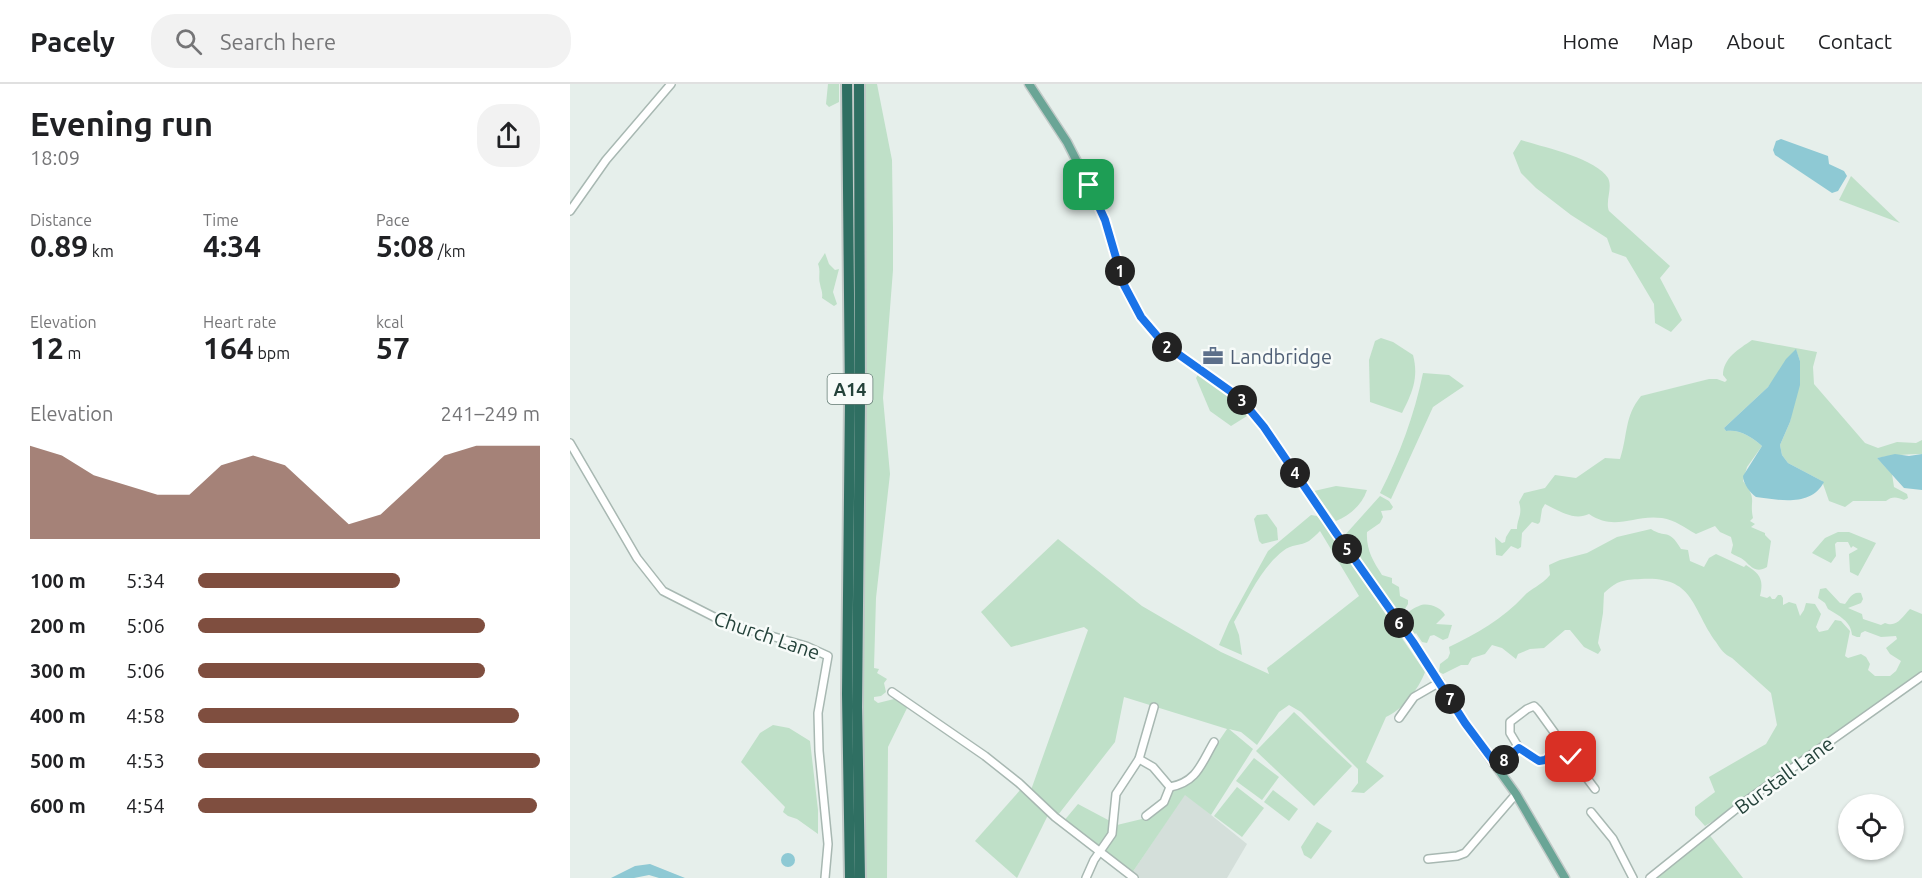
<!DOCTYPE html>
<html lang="en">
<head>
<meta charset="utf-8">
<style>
  body { margin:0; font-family:Ubuntu,sans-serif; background:#f2f2f2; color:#202124; height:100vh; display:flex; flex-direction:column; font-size:22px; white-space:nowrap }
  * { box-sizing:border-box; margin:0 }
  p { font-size:20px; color:#757577 }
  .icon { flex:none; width:33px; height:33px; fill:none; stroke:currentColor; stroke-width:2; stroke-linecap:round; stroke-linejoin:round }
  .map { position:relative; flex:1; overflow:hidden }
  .drawer { display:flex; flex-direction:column; background:#fff; width:570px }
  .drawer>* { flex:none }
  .tools { position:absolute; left:1268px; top:710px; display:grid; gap:12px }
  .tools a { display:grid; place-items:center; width:66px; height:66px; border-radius:50%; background:#fff; box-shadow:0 2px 4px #0004; font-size:30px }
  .pin { position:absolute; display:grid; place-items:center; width:51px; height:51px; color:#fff; margin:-26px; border-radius:12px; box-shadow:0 3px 9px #0006 }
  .km { position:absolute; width:30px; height:30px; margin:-15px; border-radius:50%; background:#222; color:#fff; font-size:16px; line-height:30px; text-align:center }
  .round { display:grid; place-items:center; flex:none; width:63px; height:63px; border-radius:24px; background:#f2f2f2 }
  .headline { display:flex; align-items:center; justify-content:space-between; height:102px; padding:0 30px }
  h1 { font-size:33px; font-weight:600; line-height:45px }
  .figures { display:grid; grid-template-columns:repeat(3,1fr); gap:9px; height:102px; padding:6px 30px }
  .figures div { display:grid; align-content:center }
  .figures b { font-size:30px; font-weight:600 }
  .figures small { font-size:16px; font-weight:400 }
  .figures p { font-size:16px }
  .chart { height:168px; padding:12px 30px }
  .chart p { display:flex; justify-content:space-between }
  .chart svg { width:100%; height:108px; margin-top:6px; fill:#7f4e3f; opacity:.7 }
  ul { padding:0 30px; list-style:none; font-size:20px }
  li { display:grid; grid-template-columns:96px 72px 1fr; align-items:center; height:45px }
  li i { height:15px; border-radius:8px; background:#7f4e3f }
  header { display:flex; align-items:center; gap:36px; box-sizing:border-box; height:84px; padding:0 30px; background:#fff; border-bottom:2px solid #e0e0e0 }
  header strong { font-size:28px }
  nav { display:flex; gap:33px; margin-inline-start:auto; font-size:21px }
  .search { width:420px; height:54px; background:#f2f2f2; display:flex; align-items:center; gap:15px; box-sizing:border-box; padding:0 21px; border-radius:24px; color:#757577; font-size:22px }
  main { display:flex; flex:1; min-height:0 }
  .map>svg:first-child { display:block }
  .built { fill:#d4dfda }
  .green { fill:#bfe0c8 }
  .water { fill:#8ec9d4 }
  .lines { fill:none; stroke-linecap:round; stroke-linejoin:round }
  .minor-casing { stroke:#a8b8b2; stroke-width:10 }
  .major-casing { stroke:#c2cac8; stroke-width:11 }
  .highway-casing { stroke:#c2cac8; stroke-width:14 }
  .minor { stroke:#fff; stroke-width:7 }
  .major { stroke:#6aa596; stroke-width:8 }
  .highway { stroke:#2f6f62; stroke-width:10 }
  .route-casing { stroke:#fff; stroke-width:12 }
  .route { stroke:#1a73e8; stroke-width:8 }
  .labels { text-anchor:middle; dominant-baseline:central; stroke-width:5; stroke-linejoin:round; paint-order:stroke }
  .shield { fill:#f7fbf9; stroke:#637a73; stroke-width:1.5 }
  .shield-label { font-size:18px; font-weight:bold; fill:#24423a }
  .service-label { font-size:20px; fill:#4e5e75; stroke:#f7fbf9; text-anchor:start }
  .street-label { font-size:20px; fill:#24423a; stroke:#f7fbf9 }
</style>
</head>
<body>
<header>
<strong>Pacely</strong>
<div class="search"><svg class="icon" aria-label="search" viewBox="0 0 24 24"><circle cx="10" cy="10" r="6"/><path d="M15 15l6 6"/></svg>Search here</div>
<nav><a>Home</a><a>Map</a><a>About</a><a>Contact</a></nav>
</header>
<main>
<section class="drawer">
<div class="headline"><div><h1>Evening run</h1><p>18:09</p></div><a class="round"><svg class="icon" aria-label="share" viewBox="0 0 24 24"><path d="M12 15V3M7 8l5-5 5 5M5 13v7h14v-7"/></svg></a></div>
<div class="figures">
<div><p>Distance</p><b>0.89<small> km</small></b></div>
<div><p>Time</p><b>4:34</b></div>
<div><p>Pace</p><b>5:08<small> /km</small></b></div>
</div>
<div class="figures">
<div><p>Elevation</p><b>12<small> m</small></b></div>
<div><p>Heart rate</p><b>164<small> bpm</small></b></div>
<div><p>kcal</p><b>57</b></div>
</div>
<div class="chart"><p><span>Elevation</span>241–249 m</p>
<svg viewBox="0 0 160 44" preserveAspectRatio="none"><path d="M0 44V6L10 10L20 18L30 22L40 26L50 26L60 14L70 10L80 14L90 26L100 38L110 34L120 22L130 10L140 6L150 6L160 6V44z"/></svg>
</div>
<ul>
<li><b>100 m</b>5:34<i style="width:59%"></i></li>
<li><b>200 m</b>5:06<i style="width:84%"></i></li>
<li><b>300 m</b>5:06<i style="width:84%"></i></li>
<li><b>400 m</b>4:58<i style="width:94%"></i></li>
<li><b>500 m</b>4:53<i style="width:100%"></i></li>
<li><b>600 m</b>4:54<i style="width:99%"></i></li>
</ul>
</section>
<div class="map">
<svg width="1352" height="794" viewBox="0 0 1352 794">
  <rect width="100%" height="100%" fill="#e6efeb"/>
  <polygon class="built" points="615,710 677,760 657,794 569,794 562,789"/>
  <g class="green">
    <polygon points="258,0 269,0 269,18 259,23 256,20"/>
    <polygon points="293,0 307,0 322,76 323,144 323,186 313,314 320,390 306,514 304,584 309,585 307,589 317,595 314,599 316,608 311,612 304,613 304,616 308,619 332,613 339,620 318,663 317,794 294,794 290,467"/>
    <path d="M 951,56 C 973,63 1026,74 1038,94 C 1043,104 1035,117 1039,127 L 1100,182 L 1090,194 L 1112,236 L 1101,248 L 1085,239 L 1084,220 L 1056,173 L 1042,168 L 1037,154 L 1001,131 L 966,104 L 951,89 L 943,69 Z"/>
    <polygon points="1281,92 1330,139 1269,116"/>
    <path d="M 255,169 L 259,180 L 265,186 L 269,185 L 263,208 L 267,220 L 264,222 L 252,214 C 253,208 251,206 250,200 C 248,193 251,187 248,180 Z"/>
    <path d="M 811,254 L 823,258 L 843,271 C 849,294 842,309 832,329 L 800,318 L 799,276 L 805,257 Z"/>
    <path d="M 1182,256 L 1247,268 L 1243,283 L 1244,300 L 1295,359 L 1308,364 L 1327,358 L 1346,359 L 1352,356 L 1352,370 C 1337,370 1322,371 1307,374 L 1322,390 L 1324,403 L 1337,410 L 1338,414 L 1334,416 C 1327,413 1322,412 1316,417 L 1283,417 L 1275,423 L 1259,417 L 1252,397 L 1218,379 L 1212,371 L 1210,361 L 1220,338 L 1230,277 L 1226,266 L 1198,303 L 1154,344 L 1156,347 C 1170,345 1182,353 1192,362 L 1177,383 L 1173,397 C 1188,416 1179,416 1183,434 L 1180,437 L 1185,440 L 1181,443 L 1195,449 L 1195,451 L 1201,457 L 1197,483 C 1187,489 1182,484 1175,477 C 1171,473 1165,472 1161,469 L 1163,461 L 1161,453 L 1150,448 L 1145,442 L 1126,450 C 1115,444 1105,436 1092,434 C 1063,430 1046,448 1019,430 C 1004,437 989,427 975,420 L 972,425 L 970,438 L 968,440 L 962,438 L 952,449 L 951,463 L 948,465 L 941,462 L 932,472 L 926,471 L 925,453 L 932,459 L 935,458 L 936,453 L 941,445 L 947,445 C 947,434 953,431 949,418 L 954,409 L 975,404 L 985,391 L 1006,394 L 1035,374 L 1050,375 C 1058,351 1054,333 1071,312 L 1139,295 L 1147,295 L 1155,298 L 1157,296 L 1153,291 C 1153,274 1169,265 1182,256 Z"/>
    <polygon points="629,289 659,311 677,332 661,342 640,327 626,294"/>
    <path d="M 853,289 L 879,291 L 894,302 L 863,323 L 821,415 L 810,409 C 830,370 844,332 853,289 Z"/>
    <path d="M 766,402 L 797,406 C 792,421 780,431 766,437 L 744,407 Z"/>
    <path d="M 810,412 L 819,417 L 823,423 L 821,426 L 811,427 L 813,433 L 810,439 L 797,448 C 796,466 803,477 812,491 L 822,494 L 822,499 L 829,503 L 830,512 L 838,516 L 838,520 L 832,530 C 839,529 842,524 849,522 C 857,518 871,523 875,531 L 866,540 L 882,541 L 878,554 L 873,556 L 864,551 L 860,552 L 857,559 L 852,558 L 846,549 L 844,551 L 844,554 L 774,455 L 775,451 Z"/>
    <polygon points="697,430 707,444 708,456 692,460 689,457 684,435 687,431"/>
    <path d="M 741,431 L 747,432 L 759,447 L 855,588 C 849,605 832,626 816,633 L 796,678 L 814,692 L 794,709 L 781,708 L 788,699 L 788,685 L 731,628 L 719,621 L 709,628 L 687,661 L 671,648 L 659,645 L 683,665 L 641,731 L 615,711 L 562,789 L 535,768 L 544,753 L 547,741 L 576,734 L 603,707 L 621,698 L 657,645 L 554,613 L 545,658 L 488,731 L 461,706 L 518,546 L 514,543 L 441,563 L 411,528 L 488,455 L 572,522 L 651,568 L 699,590 L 697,584 L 789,512 L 750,447 C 747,450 743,454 739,457 C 731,462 721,460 713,467 C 691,484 678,514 664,538 L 669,551 L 672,571 L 649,561 L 659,538 L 698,467 Z"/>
    <path d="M 1081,445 C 1096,455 1098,443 1111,465 L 1118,466 L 1120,477 L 1134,483 L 1139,474 L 1146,470 L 1174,483 L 1176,481 C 1190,490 1194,495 1190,512 L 1197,514 L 1200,512 L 1202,515 L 1205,515 L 1208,511 L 1211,511 L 1213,514 L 1213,521 L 1219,518 L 1226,520 L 1230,532 L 1234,526 L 1236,519 L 1245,520 L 1251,530 L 1246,543 L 1249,548 L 1258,546 L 1265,536 L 1271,537 L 1280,547 L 1275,572 L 1278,574 L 1291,570 L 1296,573 L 1300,580 L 1298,586 L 1305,592 L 1320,592 L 1326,587 L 1331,577 L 1320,570 L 1316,564 L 1327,555 L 1326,552 L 1311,553 L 1295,547 L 1291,549 L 1290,553 L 1287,553 L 1282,551 C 1281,537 1269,532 1258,525 L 1255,519 L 1248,514 L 1250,505 L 1256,504 L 1270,519 L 1275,520 C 1279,515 1282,507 1291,509 L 1293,515 L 1291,519 L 1278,524 L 1292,530 L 1293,535 L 1311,541 L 1315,539 C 1327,544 1332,533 1340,525 L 1352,530 L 1352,592 L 1176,717 L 1135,742 L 1125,731 L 1125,723 L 1145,708 L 1139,693 L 1196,660 L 1207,641 L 1201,609 L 1162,574 C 1154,570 1151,566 1146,558 C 1121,524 1125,492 1071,495 C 1053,496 1048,496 1034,509 L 1033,529 L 1028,559 L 1031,566 L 1028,570 L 1014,563 L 1000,546 L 995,546 L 974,564 L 960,565 L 948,570 L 946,575 L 932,564 L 922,561 L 915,570 L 902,574 L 898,581 L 891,581 L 873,590 L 869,588 L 870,580 L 878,574 L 880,569 L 879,563 C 906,550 933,535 954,512 C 961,504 971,502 980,491 L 979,481 L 990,476 L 1017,469 L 1047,453 Z"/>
    <polygon points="1268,448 1279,448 1306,459 1288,492 1280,488 1279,470 1288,465 1283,462 1281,464 1278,458 1267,458 1265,460 1266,472 1261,479 1242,469 1255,454"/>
    <polygon points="724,628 782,682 744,722 686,667"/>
    <polygon points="203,641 219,644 240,657 248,726 248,750 227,735 218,732 213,728 215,723 171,678 190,649"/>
    <polygon points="684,674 709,693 692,716 666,697"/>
    <polygon points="667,703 694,724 672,753 644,732"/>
    <polygon points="451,705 478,731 447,794 405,757"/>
    <polygon points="703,706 728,725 719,737 694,718"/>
    <polygon points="508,720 540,737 538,749 528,763 493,738"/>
    <polygon points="747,738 762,747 741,775 734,771 731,763"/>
    <polygon points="1138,749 1173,794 1085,794"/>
  </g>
  <g class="water">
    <polygon points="1211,55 1258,72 1259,80 1274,87 1277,92 1268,107 1262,109 1205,71 1203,66 1206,57"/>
    <path d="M 1226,265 L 1230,277 L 1230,301 L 1220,338 L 1210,361 L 1212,371 L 1218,379 L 1254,398 C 1241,423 1209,416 1186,413 C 1180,409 1173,399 1173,392 L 1192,362 C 1182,353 1170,345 1156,347 L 1154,344 L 1198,303 L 1216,275 Z"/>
    <polygon points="1325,370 1339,372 1352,370 1352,406 1334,404 1307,374"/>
    <circle cx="218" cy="776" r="7"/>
    <polygon points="80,780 115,794 89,794 79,791 64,794 41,794 65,782"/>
  </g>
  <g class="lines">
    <g class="minor-casing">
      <g id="minor">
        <polyline points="0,127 36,76 101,0"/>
        <polyline points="0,359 67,474 93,507 156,539 236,562 258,572 248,629 249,667 258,760 255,794"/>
        <polyline points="322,608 415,672 449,699 485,733 564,794"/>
        <polyline points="829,634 844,613 870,598"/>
        <polyline points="949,664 940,649 940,638 957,625 964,622 968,626 989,655 989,666"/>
        <polyline points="569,675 583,683 600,703 594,718 576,732"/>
        <polyline points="927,682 949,664 969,677 975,676 989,666 1001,673 1025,705"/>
        <path d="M 600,703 C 627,698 631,680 644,658"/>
        <polyline points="1021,728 1043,755 1063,794"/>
        <polyline points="858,775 887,772 895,769 946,710"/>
        <polyline points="516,794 524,776 542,750 546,710 569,675 584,623"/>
        <polyline points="1080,794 1176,717 1352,592"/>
      </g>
    </g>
    <g class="major-casing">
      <polyline id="major" points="459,0 497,58 525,113 535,136 554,201 571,233 594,260 670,314 694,343 766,449 843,558 895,639 946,710 995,794"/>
    </g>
    <g class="highway-casing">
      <g id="highway">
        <polyline points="277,0 280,315 277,610 280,794"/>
        <polyline points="289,0 290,317 287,623 290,794"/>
      </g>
    </g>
    <use href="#minor" class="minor"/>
    <use href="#major" class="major"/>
    <use href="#highway" class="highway"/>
  </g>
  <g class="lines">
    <g class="route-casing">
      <polyline id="route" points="519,101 535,136 554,201 571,233 594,260 670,314 694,343 766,449 843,558 895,639 927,682 949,664 969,677 975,676 989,666 1001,673"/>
    </g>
    <use href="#route" class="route"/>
  </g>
  <defs>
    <g id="office-bare" transform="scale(1.62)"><path d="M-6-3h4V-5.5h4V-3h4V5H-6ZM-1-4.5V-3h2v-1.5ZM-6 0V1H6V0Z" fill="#5c6f8a" stroke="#f7fbf9" stroke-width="2.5" paint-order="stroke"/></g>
  </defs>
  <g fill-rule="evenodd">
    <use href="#office-bare" x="643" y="272"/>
  </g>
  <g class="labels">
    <rect class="shield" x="257.5" y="290" width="45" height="30" rx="4.5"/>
    <g class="shield-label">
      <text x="280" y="305">A14</text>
    </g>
    <g class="service-label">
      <text x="660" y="272">Landbridge</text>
    </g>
    <g class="street-label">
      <text transform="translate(197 551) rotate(19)">Church Lane</text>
      <text transform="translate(1214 691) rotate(-36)">Burstall Lane</text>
    </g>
  </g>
</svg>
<div class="tools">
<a><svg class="icon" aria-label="locate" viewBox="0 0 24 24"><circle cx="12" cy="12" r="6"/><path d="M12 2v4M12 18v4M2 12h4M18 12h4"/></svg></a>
</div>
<div class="pin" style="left:519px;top:101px;background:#1e9e55"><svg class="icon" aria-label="arrive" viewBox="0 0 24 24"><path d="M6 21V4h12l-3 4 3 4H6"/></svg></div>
<div class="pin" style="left:1001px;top:673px;background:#d93025"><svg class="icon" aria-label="check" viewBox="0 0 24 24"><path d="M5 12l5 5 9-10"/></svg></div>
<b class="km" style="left:550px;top:187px">1</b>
<b class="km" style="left:597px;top:263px">2</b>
<b class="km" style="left:672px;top:316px">3</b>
<b class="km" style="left:725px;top:389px">4</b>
<b class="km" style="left:777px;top:465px">5</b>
<b class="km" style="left:829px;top:539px">6</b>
<b class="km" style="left:880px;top:615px">7</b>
<b class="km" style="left:934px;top:676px">8</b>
</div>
</main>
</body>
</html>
